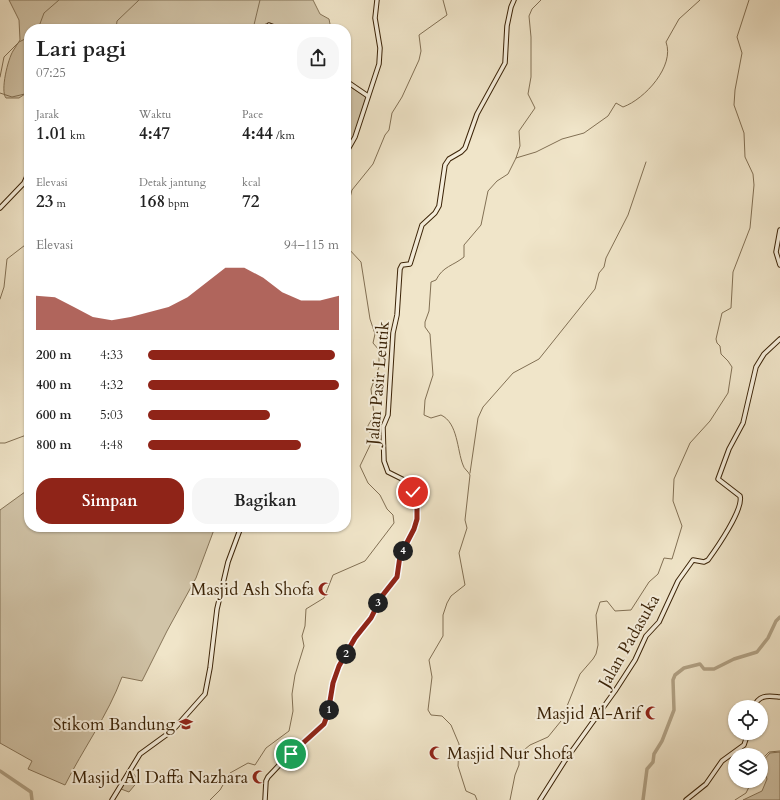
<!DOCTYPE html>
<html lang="id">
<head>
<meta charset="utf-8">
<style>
  body { margin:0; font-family:Cardo,serif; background:#f6f6f6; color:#222; height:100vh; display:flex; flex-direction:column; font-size:15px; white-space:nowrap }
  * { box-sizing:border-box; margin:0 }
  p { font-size:13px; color:#767676 }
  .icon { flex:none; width:22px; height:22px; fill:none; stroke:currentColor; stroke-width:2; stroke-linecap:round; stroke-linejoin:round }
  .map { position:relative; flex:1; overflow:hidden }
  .drawer { position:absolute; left:24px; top:24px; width:327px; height:508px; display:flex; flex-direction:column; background:#fff; border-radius:16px; box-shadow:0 1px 3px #0004 }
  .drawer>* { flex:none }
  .controls { position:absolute; left:728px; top:700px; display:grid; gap:8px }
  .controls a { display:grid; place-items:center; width:40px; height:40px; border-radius:50%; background:#fff; box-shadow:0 1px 3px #0004; font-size:20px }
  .pin { position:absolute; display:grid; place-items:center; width:34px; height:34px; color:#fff; margin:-17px; border:2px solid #fff; border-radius:50%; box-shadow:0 1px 4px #0007 }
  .km { position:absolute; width:20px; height:20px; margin:-10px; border-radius:50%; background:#222; color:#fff; font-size:11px; line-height:20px; text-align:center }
  .round { display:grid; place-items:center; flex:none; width:42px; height:42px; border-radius:16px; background:#f6f6f6 }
  .overview { display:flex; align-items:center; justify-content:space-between; height:68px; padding:0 12px }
  h1 { font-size:22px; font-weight:700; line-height:30px }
  .stats { display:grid; grid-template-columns:repeat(3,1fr); gap:6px; height:68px; padding:4px 12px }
  .stats div { display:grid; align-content:center }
  .stats b { font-size:17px; font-weight:700 }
  .stats small { font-size:11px; font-weight:400 }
  .stats p { font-size:11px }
  .chart { height:112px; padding:8px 12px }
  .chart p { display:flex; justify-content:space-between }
  .chart svg { width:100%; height:72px; margin-top:4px; fill:#8f2418; opacity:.7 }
  .action { display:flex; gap:8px; margin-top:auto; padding:8px 12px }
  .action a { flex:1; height:46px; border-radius:16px; background:#8f2418; color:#fff; font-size:16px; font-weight:700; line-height:46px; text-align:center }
  .action a+a { background:#f6f6f6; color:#222 }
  ul { padding:0 12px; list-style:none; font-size:13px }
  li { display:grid; grid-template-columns:64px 48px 1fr; align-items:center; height:30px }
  li i { height:10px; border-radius:5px; background:#8f2418 }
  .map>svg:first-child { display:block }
  .green { fill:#d1c4a8; stroke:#867458 }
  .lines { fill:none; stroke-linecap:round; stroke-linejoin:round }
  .stream { stroke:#827054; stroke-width:1 }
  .river { stroke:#b2a387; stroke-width:3.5 }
  .secondary-casing { stroke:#3b2307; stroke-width:5.5 }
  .secondary { stroke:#f5eedc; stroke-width:3.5 }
  .route-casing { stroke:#fff; stroke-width:8 }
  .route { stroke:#8f2418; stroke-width:5 }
  .labels { text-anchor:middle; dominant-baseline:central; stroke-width:4; stroke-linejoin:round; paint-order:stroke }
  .street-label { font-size:17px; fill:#3b2307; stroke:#f5eedc }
  .poi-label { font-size:17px; fill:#3b2307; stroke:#f5eedc; text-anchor:end }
</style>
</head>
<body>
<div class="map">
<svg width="780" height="800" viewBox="0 0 780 800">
  <rect width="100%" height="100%" fill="#f0e5c9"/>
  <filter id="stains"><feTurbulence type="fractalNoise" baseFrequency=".005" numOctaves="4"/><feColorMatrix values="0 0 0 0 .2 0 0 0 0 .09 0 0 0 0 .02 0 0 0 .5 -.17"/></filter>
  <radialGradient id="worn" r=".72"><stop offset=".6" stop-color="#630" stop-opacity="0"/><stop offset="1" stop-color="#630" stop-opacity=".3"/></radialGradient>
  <g class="green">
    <path d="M 9,0 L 313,0 L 320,14 L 329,19 L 331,29 L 284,29 L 273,24 L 265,24 L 263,29 L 29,29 L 29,94 L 25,94 L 19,98 L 6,98 C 0,91 8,59 13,51 C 15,47 18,44 20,40 L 19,20 Z"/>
    <polygon points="346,84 368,98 356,132 346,152"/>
    <path d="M 29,489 L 29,527 L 215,527 L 196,578 L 167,631 L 142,681 L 122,677 C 108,715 83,749 65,785 L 28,769 L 32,761 L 0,743 L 0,510 Z"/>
    <polygon points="780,752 780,800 743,800 762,791 767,779 761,763 770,753"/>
    <polygon points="130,770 139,780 129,792 121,789"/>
  </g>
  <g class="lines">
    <g class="stream">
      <polyline points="38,29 44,13 59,0"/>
      <polyline points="116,29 117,21 139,0"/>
      <polyline points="253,29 260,0"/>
      <polyline points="0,77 4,57 19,42 29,37"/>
      <polyline points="0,93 12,97 29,93"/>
      <path d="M 516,158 L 536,152 L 562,139 L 584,133 L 608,116 L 616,103 L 623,107 C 645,99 675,66 666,42 L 679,19 L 700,0"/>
      <polyline points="0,299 4,287 7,259 29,242"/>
      <polyline points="0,443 5,443 29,434"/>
      <polyline points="470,473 478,418 483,407 513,373 539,359 595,289 599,273 604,267 606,258 628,215 646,162"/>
      <polyline points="761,760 769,752 780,751"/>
      <path d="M 210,800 L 220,790 L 230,773 L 248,763 L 255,765 L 266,748 L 289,731 L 293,711 L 292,694 L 295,675 L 304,646 L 302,636 L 305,626 L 306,609 L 324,598 L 333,575 L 365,561 L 394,523 L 393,515 L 387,509 L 380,495 L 368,483 L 360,466 L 373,439 C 366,422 366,431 374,415 L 371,389 L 379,367 L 379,350 L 373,343 L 375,334 L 370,319 L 361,262 L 347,247 L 346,213 L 352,190 L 373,164 L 385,135 L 389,130 L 392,113 L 402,97 L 419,60 L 421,51 L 419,35 L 447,15 L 443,0"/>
      <path d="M 477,800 L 475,795 L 466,791 L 458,766 L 459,744 L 451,725 L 442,716 L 431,715 L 428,710 L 432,677 L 429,660 L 443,636 L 443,615 L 447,603 L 451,596 L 465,585 L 459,553 L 467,528 L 465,520 L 470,475 C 468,471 464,469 463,465 C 457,450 458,423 441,415 L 431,418 L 424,415 L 425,400 L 433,375 L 430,334 L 425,327 L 425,322 L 429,311 L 431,282 L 436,280 C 443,266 453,266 464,257 L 464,245 L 481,225 L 488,191 L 497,181 L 508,174 L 516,158 L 520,146 L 519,131 L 535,108 L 528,94 L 531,77 L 531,37 L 529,16 L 532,9 L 541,0"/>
      <polyline points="510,800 515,775 519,765 519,754 530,745 548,737 561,721 580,674 593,659 596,654 598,645 596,615 600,602 607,601 615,611 631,610 649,582 658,574 664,558 672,559 682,526 673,501 674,479 690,443 710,421 728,393 732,367 728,361 721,354 720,346 717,343 716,339 722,313 731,308 733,272 750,228 754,185 753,174 745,157 744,133 734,105 735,90 742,53 737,37 749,0"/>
      <polyline points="735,800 746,793 752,781"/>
    </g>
    <g class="river">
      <polyline points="0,771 31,792 32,800"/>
      <polyline points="643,800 647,769 653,762 654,754 662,741 674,710 673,680 675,675 684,668 700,664 704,669 714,669 734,659 757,652 768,638 776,621 780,617"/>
    </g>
    <g class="secondary-casing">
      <g id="secondary">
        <polyline points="266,29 269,25 278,29"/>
        <polyline points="346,81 368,96"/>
        <polyline points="346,153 355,137 379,64 380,48 375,18 377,0"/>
        <polyline points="0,208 24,183 29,172"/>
        <polyline points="780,230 776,252 780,265"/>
        <path d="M 754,707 C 759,694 768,696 780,697"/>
        <polyline points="112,800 140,754 173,730 205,694 210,668 217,609 228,562 241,527"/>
        <polyline points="265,800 266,781 268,777 283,761 300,747 324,724 328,713 333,681 339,666 355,638 371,618 382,596 397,577 400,556 415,527 417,506 408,482 388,472 384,461 383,427 388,415 393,333 397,315 400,269 402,265 410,264 422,225 435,213 439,206 445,165 449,159 461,152 465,148 477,114 505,63 507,26 511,7 514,0"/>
        <path d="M 540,800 L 564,762 L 615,691 L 635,660 L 646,636 L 659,622 L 678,581 L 693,560 L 704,562 L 708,560 C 716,549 744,509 740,496 L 718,479 L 729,449 L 743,423 L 756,367 L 764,354 L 780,339"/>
        <polyline points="686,800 706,784 722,761 744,745 748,733"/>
      </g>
    </g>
    <use href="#secondary" class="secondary"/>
  </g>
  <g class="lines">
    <g class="route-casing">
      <polyline id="route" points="291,754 324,724 328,713 333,683 339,666 355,638 371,618 382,596 397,577 400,556 414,529 417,519 417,504 413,492"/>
    </g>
    <use href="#route" class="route"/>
  </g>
  <defs>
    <g id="mosque-bare" transform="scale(1.08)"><path d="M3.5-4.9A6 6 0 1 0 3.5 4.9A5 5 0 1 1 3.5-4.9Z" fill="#8f2418" stroke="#f5eedc" stroke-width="2.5" paint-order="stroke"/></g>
    <g id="university-bare" transform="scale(1.08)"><path d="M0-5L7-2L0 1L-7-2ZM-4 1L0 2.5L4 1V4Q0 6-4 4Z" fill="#8f2418" stroke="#f5eedc" stroke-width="2.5" paint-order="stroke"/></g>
  </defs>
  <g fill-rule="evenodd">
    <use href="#mosque-bare" x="325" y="589"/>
    <use href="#mosque-bare" x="652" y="713"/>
    <use href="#university-bare" x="186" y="724"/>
    <use href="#mosque-bare" x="436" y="753"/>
    <use href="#mosque-bare" x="259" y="777"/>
  </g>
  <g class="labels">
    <g class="street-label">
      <text transform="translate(378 383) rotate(-85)">Jalan Pasir Leutik</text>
      <text transform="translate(629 641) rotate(-60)">Jalan Padasuka</text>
    </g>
    <g class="poi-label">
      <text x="314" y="589">Masjid Ash Shofa</text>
      <text x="641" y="713">Masjid Al-Arif</text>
      <text x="175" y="724">Stikom Bandung</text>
      <text x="447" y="753" text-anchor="start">Masjid Nur Shofa</text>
      <text x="248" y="777">Masjid Al Daffa Nazhara</text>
    </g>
  </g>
  <rect width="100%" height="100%" filter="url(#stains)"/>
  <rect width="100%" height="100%" fill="url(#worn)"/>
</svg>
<div class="controls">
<a><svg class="icon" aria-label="locate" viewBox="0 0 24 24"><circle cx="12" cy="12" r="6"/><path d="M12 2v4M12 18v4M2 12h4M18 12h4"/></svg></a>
<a><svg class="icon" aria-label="layers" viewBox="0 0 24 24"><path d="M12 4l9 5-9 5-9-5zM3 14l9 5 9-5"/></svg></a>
</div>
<div class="pin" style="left:291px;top:754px;background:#1e9e55"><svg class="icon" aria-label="arrive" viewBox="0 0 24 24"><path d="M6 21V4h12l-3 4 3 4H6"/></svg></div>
<div class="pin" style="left:413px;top:492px;background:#d93025"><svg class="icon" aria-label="check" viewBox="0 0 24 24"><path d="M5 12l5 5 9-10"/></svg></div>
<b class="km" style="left:329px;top:710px">1</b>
<b class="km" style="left:346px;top:654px">2</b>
<b class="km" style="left:378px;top:603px">3</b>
<b class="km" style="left:403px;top:551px">4</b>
<section class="drawer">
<div class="overview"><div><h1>Lari pagi</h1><p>07:25</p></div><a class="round"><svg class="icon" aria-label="share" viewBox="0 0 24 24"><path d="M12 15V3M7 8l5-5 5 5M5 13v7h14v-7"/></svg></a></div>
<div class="stats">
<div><p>Jarak</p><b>1.01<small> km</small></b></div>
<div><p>Waktu</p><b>4:47</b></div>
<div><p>Pace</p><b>4:44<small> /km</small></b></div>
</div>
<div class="stats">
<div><p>Elevasi</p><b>23<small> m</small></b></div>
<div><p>Detak jantung</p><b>168<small> bpm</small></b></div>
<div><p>kcal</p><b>72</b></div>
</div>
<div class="chart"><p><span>Elevasi</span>94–115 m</p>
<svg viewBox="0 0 160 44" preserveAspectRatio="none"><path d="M0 44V23L10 24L20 30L30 36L40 38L50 36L60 33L70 30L80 24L90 15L100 6L110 6L120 12L130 21L140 26L150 26L160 23V44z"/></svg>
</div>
<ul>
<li><b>200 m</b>4:33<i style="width:98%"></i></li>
<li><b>400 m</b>4:32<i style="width:100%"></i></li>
<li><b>600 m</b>5:03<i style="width:64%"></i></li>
<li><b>800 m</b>4:48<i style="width:80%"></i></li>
</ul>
<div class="action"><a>Simpan</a><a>Bagikan</a></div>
</section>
</div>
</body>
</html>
